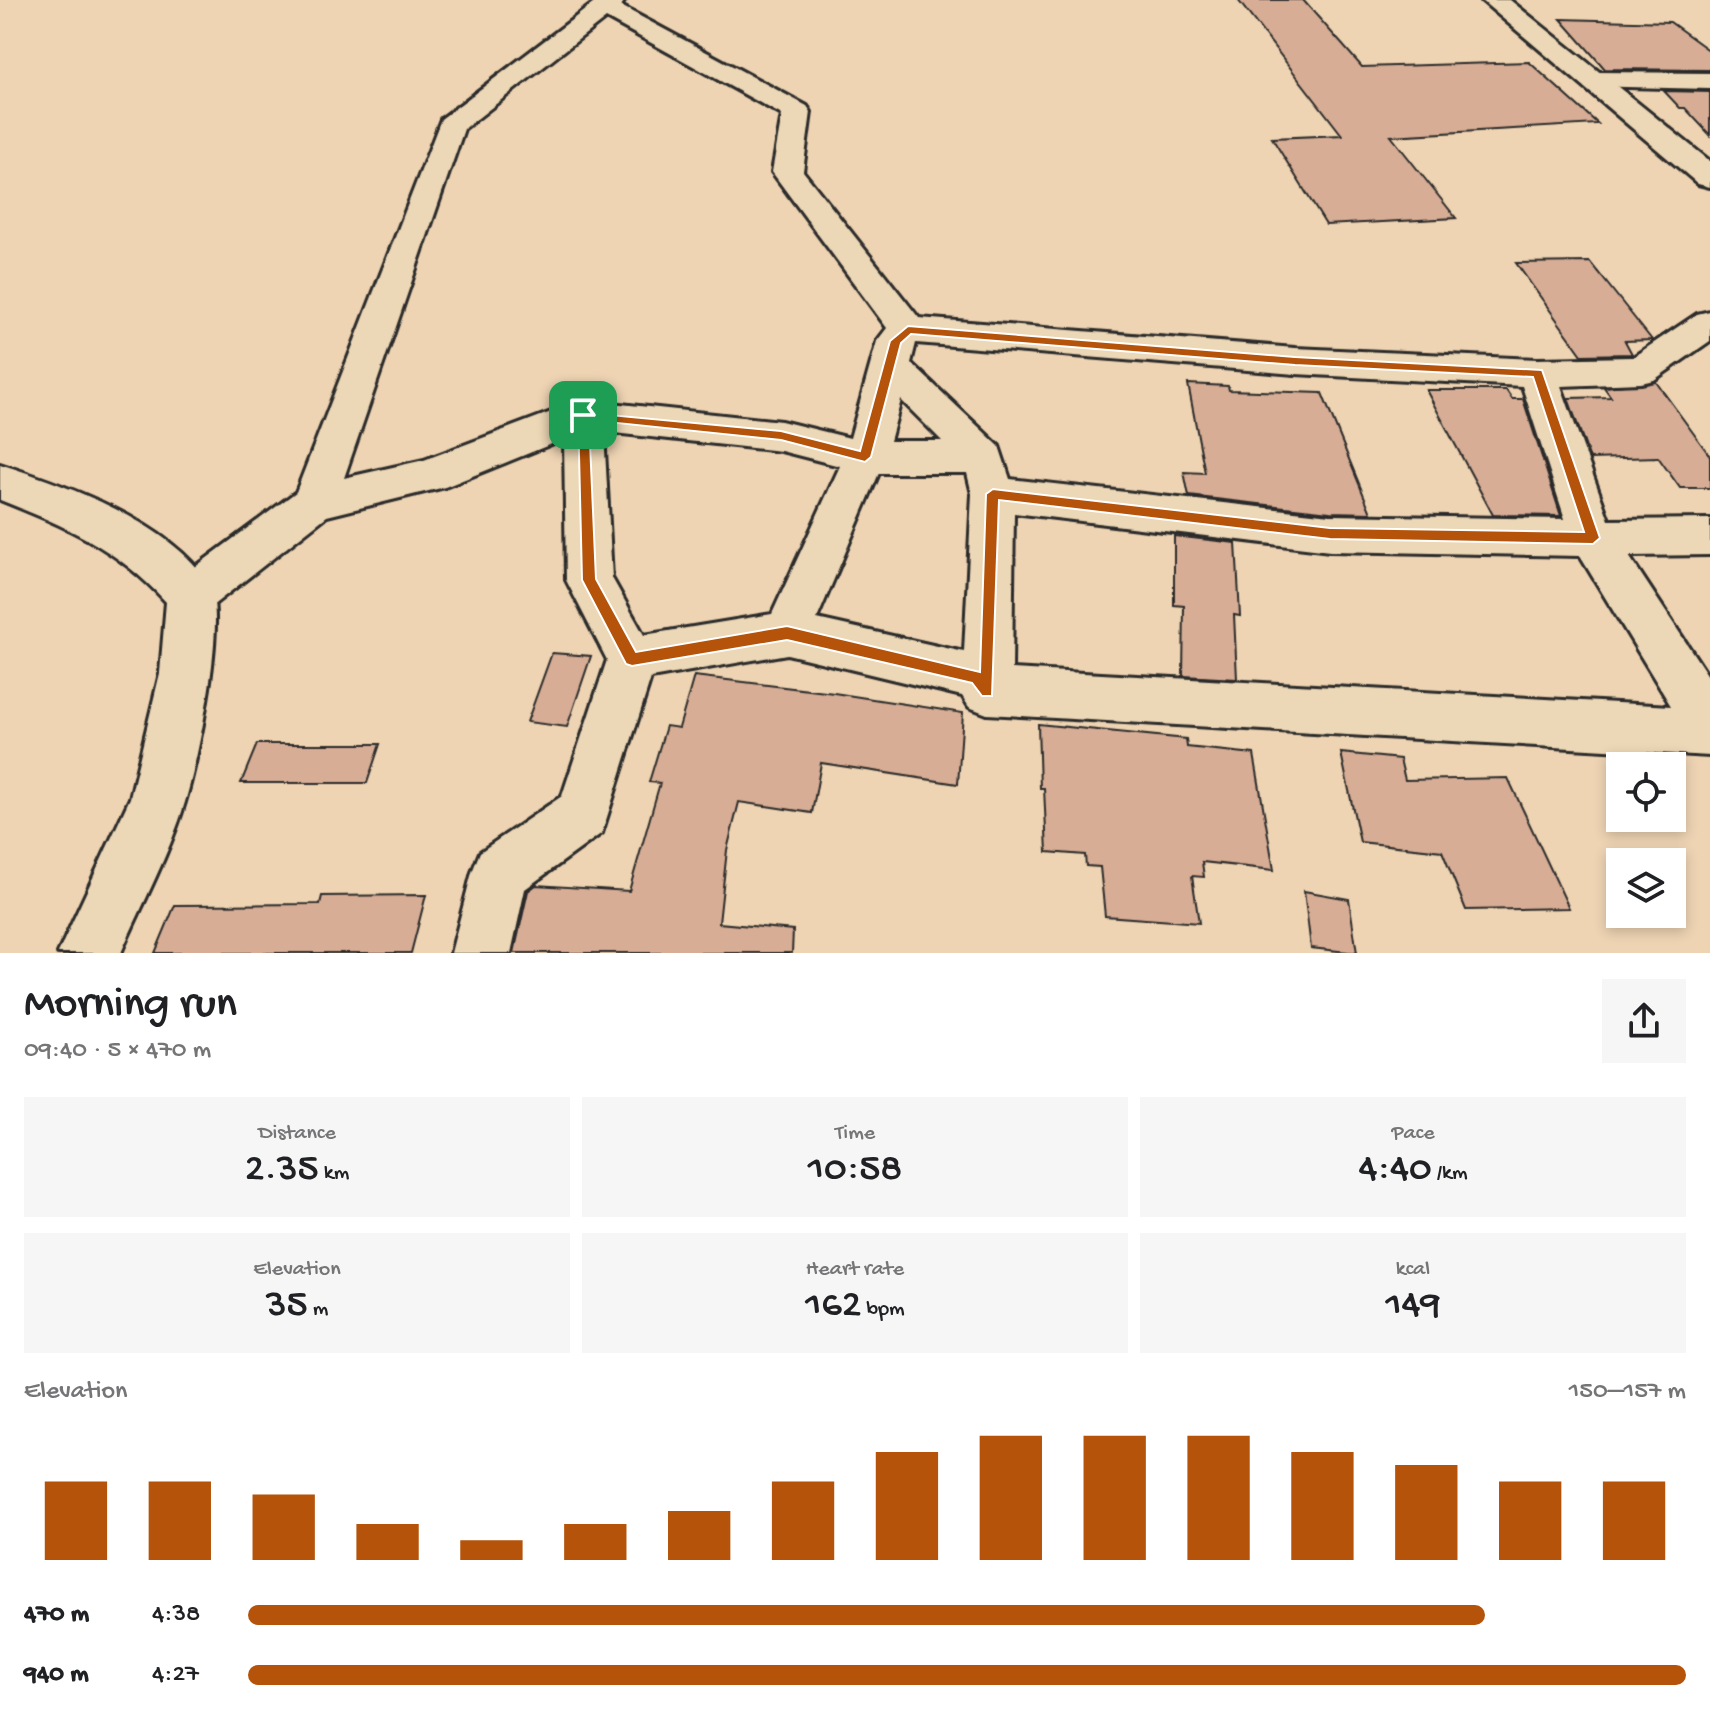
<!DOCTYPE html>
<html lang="en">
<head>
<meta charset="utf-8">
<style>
  body { margin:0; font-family:"Gochi Hand",sans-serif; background:#f6f6f6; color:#202124; height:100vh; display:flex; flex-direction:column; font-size:30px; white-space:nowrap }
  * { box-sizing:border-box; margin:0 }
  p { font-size:26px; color:#757577 }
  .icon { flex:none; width:44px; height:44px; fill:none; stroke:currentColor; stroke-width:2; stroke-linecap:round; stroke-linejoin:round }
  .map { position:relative; height:953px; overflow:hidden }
  .details { display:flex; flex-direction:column; background:#fff; flex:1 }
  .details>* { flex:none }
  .fabs { position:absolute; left:1606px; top:752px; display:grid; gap:16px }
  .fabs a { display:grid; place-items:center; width:80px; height:80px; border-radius:0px; background:#fff; box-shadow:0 4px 12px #0003; font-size:40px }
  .pin { position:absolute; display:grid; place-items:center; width:68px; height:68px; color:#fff; margin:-34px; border-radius:16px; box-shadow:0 4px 12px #0006 }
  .round { display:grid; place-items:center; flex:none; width:84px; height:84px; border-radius:0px; background:#f6f6f6 }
  .headline { display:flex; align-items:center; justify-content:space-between; height:136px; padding:0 24px }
  h1 { font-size:44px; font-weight:600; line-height:60px }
  .metrics { display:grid; grid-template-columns:repeat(3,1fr); gap:12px; height:136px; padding:8px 24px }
  .metrics div { display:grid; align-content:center; border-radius:0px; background:#f6f6f6; text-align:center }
  .metrics b { font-size:40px; font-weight:600 }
  .metrics small { font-size:22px; font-weight:400 }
  .metrics p { font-size:22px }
  .chart { height:224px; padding:16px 24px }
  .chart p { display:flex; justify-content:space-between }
  .chart svg { width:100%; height:144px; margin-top:8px; stroke:#b45309; stroke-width:6 }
  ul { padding:0 24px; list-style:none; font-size:26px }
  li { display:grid; grid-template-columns:128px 96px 1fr; align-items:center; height:60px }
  li i { height:20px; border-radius:10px; background:#b45309 }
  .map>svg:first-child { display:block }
  .building { fill:#d7ad95; stroke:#2b2b2b; stroke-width:2 }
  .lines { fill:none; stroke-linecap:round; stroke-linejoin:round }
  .minor-casing { stroke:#2b2b2b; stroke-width:6 }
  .tertiary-casing { stroke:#2b2b2b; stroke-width:6 }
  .minor { fill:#ecd7b6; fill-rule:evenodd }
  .tertiary { fill:#ecd7b6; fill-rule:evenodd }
  .route { fill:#b45309; stroke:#fff; stroke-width:2; fill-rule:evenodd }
</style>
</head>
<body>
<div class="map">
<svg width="1710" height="953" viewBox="0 0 1710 953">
  <rect width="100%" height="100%" fill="#eed4b3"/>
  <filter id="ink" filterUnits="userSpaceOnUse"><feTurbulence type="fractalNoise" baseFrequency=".0125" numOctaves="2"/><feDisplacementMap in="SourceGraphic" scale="16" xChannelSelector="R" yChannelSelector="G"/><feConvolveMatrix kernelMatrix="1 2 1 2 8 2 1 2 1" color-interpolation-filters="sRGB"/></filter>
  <g filter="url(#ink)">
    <g class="building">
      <polygon points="1238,0 1303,0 1362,67 1529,62 1598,124 1391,136 1456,218 1326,225 1272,138 1342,135"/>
      <polygon points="1561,19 1670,22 1710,51 1710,70 1605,69"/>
      <polygon points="1664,91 1710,92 1710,135 1685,108 1680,108"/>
      <polygon points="1590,262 1652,340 1625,341 1632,354 1582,355 1516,263"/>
      <polygon points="1656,382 1710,456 1710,488 1680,488 1658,457 1590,459 1568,398 1611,397 1604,387"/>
      <polygon points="1188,384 1228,386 1229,390 1322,393 1371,513 1330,512 1189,496 1184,472 1205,473"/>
      <polygon points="1426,390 1506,390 1512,399 1523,399 1561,516 1493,515"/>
      <polygon points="1174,536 1236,543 1240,616 1234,615 1237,679 1183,676 1184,606 1174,605"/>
      <polygon points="552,653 591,656 567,727 527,722"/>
      <polygon points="694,676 834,693 963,713 958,784 821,763 812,813 739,802 727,850 719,923 793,930 792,953 514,953 528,891 536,885 629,891 660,783 649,782 666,726 679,728"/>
      <polygon points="1038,724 1186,739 1187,747 1254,754 1274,870 1202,862 1204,877 1192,876 1199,923 1105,916 1100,867 1086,866 1085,855 1047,852 1044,788 1040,788"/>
      <polygon points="257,744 380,744 367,783 241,783"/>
      <polygon points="1341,753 1400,759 1405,780 1508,778 1569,908 1466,910 1442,851 1360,842"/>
      <polygon points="1304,891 1349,899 1357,953 1311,948"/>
      <polygon points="426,895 411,953 155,953 175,905 320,904 322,896"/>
    </g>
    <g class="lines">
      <g class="minor-casing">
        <g id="minor">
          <path d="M 598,0 L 625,0 L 621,6 L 807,106 L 811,112 L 803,171 L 919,318 L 1295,348 L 1537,359 L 1633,357 L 1697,314 L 1710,311 L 1710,341 L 1654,380 L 1641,383 L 1561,386 L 1609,520 L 1710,519 L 1710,555 L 1629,556 L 1710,679 L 1710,756 L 987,714 L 969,707 L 962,696 L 787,654 L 651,678 L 602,833 L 525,889 L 511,953 L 451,953 L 472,872 L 480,852 L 562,796 L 607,660 L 566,580 L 564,439 L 445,487 L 327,516 L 207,610 L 191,616 L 175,610 L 168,596 L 175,582 L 296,492 L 441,119 ZM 606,18 L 782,115 L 772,172 L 887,328 L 877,341 L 850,438 L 781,421 L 583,400 L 424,460 L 344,478 L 464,129 ZM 916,343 L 1295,374 L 1522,386 L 1565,519 L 1330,515 L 1010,479 L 999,446 L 911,363 ZM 901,400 L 942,441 L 890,441 ZM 604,432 L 781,451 L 840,466 L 772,614 L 644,635 L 612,578 ZM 879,473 L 967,473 L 972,494 L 964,652 L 817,619 ZM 1014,513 L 1330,551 L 1580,556 L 1671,706 L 1012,669 Z"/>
          <polygon points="1595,72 1710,73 1710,89 1585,86 1581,80 1585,74"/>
        </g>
      </g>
      <g class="tertiary-casing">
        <g id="tertiary">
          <polygon points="1481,0 1510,0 1710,161 1710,187 1698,184"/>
          <path d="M 0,464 C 68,486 167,521 208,582 C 229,612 197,764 185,802 C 171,850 141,907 121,953 L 58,953 L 130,798 L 160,673 L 166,602 C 116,547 67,527 0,500 Z"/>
        </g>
      </g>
      <use href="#minor" class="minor"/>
      <use href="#tertiary" class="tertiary"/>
    </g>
  </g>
  <path class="route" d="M 908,326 L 1295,357 L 1542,370 L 1600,538 L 1593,544 L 1330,539 L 999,500 L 992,696 L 982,696 L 972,683 L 787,640 L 632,666 L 626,664 L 582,580 L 578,412 L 781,431 L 860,451 L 890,341 ZM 911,334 L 1295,365 L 1533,377 L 1584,532 L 1330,528 L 993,489 L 986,494 L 980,672 L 787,626 L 636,652 L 596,579 L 589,420 L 781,440 L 865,462 L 871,457 L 901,343 Z"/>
</svg>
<div class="fabs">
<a><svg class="icon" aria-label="locate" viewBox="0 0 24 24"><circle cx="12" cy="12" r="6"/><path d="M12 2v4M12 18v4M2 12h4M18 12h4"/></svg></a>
<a><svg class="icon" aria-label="layers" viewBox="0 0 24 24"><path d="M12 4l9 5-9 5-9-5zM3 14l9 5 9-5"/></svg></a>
</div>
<div class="pin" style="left:583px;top:415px;background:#1e9e55"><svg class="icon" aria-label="arrive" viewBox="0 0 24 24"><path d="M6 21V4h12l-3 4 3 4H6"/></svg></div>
</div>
<section class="details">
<div class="headline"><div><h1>Morning run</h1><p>09:40 · 5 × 470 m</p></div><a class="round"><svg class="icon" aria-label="share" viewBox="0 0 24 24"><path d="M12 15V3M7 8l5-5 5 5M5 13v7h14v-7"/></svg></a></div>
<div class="metrics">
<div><p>Distance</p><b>2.35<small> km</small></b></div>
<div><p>Time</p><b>10:58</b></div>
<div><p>Pace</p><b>4:40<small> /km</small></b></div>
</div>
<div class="metrics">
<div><p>Elevation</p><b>35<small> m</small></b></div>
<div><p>Heart rate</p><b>162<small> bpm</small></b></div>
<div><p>kcal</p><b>149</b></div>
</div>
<div class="chart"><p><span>Elevation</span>150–157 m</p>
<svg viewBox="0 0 160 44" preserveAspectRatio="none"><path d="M5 44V20M15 44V20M25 44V24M35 44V33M45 44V38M55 44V33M65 44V29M75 44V20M85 44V11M95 44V6M105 44V6M115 44V6M125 44V11M135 44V15M145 44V20M155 44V20"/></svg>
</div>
<ul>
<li><b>470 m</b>4:38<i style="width:86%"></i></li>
<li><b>940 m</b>4:27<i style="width:100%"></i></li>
</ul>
</section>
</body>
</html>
